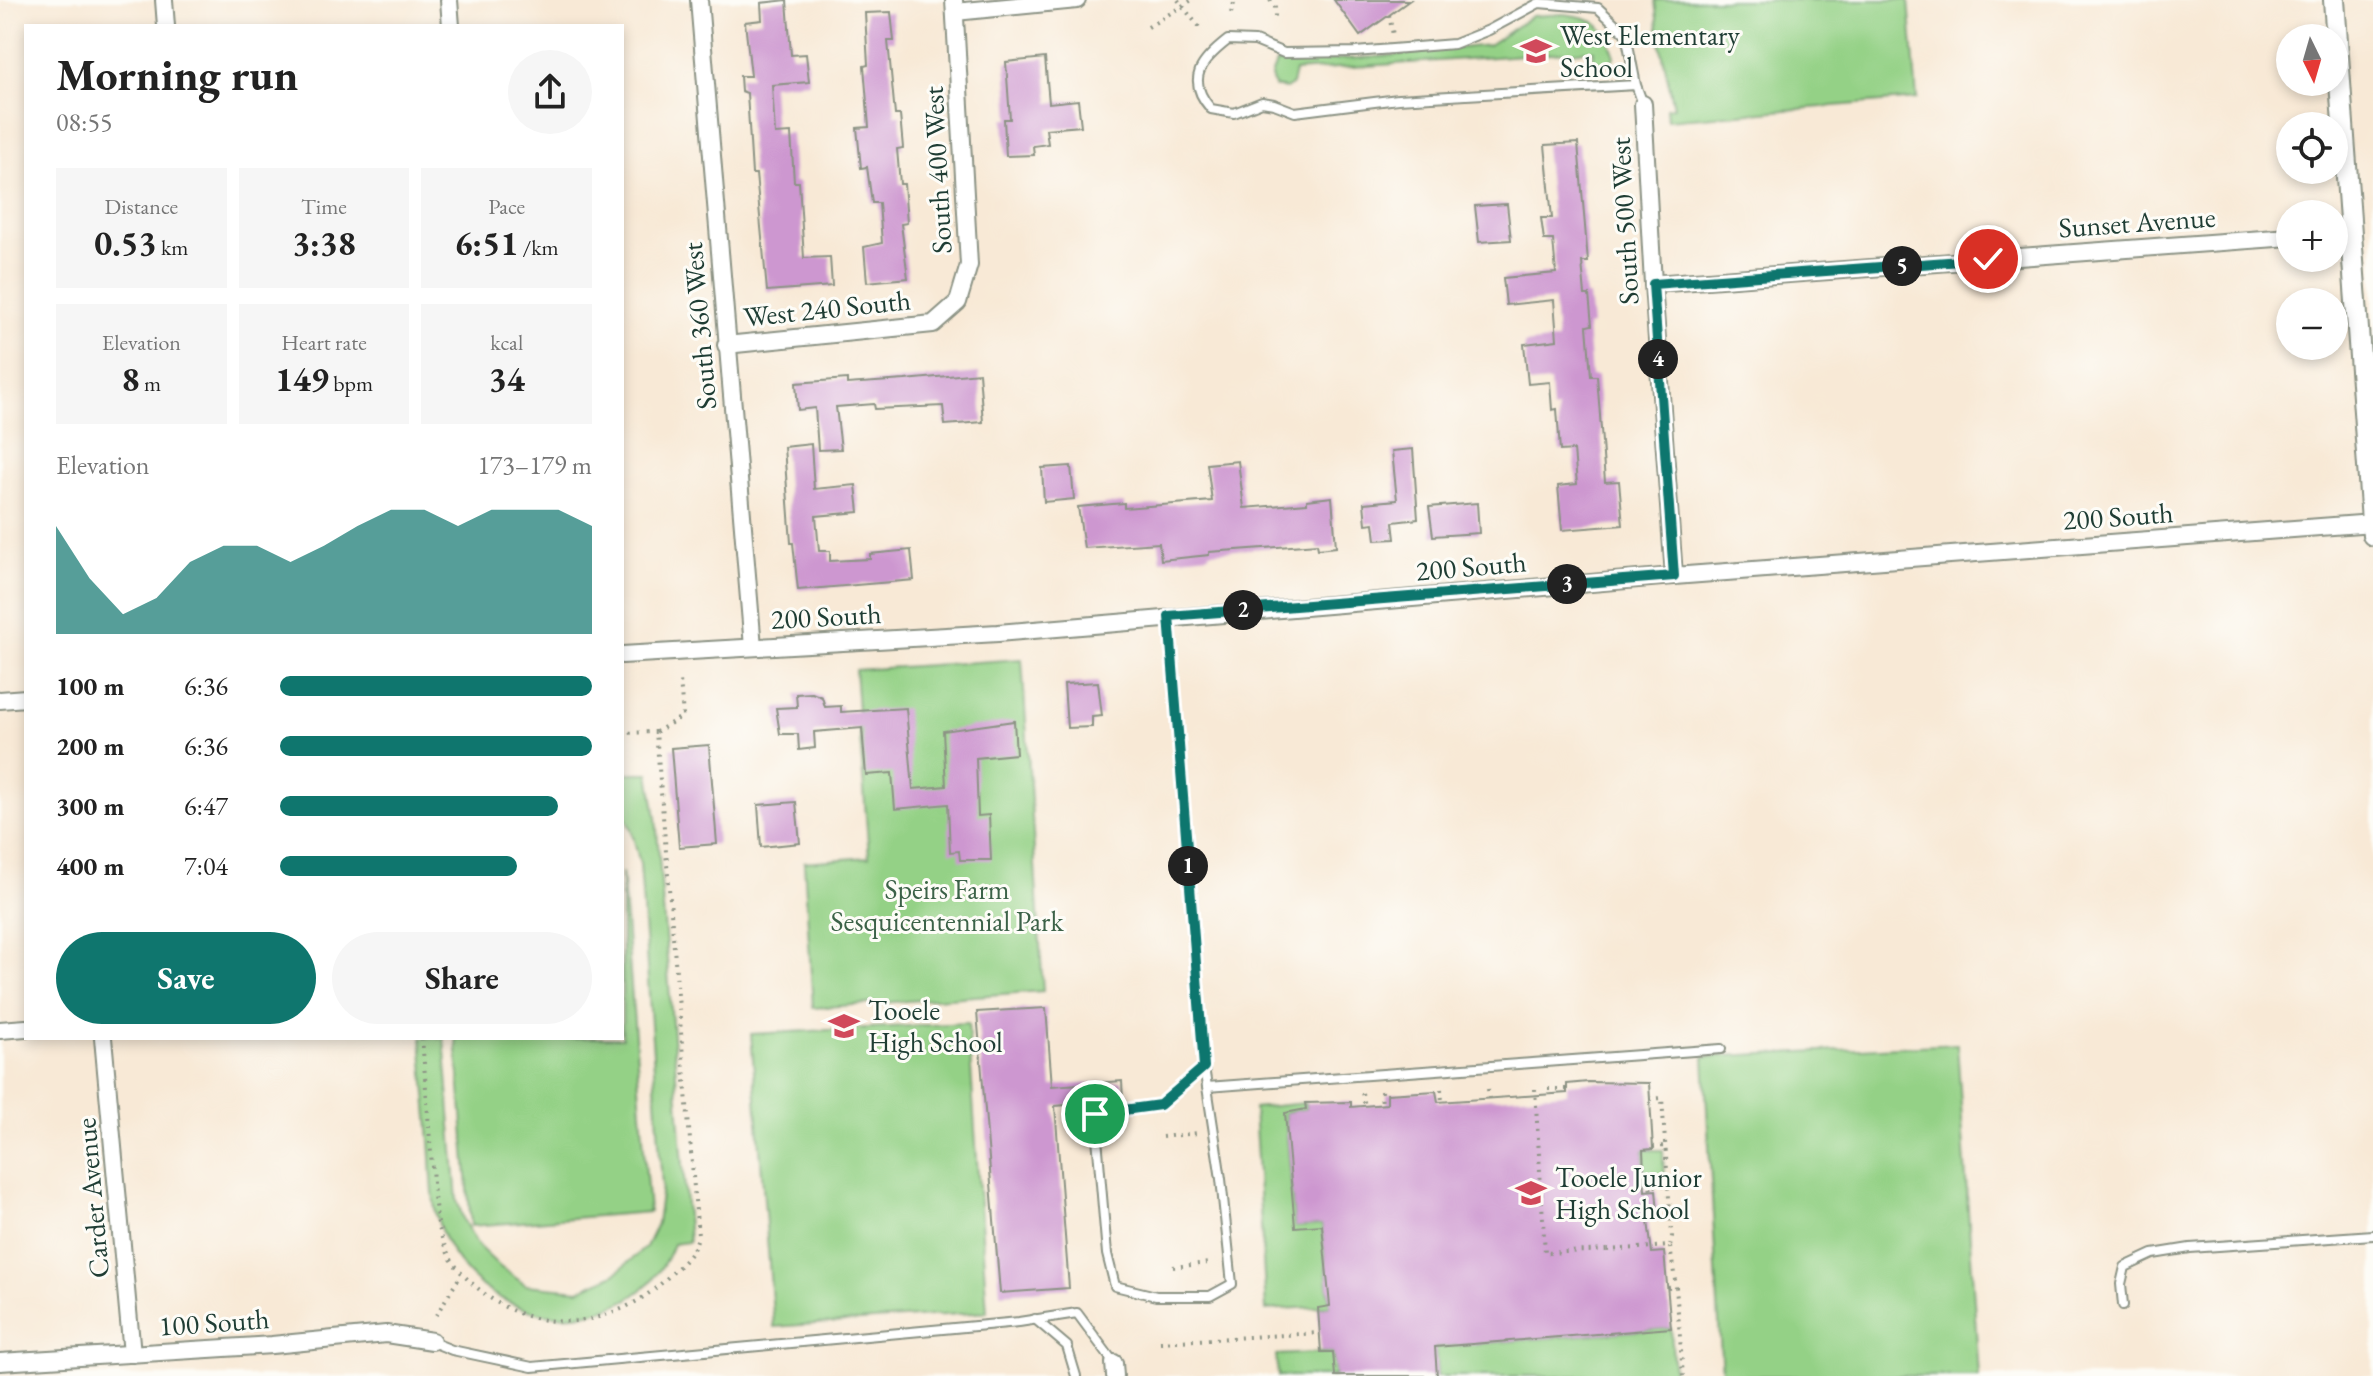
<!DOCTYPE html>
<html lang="en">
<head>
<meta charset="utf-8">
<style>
  body { margin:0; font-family:"EB Garamond",serif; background:#f6f6f6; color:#222; height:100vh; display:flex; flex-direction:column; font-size:30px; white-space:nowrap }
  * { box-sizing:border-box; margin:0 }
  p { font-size:26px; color:#767676 }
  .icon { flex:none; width:44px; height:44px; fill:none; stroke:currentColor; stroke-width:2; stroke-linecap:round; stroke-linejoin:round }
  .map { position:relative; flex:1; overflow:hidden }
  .details { position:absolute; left:24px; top:24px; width:600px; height:1016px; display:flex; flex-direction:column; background:#fff; border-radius:0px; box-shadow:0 4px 12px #0003 }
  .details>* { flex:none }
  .needle { width:52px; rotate:175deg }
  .buttons { position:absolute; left:2276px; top:24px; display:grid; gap:16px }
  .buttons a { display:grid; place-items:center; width:72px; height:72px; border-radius:50%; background:#fff; box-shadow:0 4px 12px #0003; font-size:40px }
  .pin { position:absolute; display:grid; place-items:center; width:68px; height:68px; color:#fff; margin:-34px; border:4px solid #fff; border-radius:50%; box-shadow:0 2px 8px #0007 }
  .km { position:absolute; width:40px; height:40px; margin:-20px; border-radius:50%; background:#222; color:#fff; font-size:22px; line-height:40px; text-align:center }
  .round { display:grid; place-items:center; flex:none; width:84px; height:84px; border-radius:42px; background:#f6f6f6 }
  .overview { display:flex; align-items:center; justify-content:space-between; height:136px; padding:0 32px }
  h1 { font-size:44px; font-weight:700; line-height:60px }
  .figures { display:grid; grid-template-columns:repeat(3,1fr); gap:12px; height:136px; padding:8px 32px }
  .figures div { display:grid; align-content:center; border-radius:0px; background:#f6f6f6; text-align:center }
  .figures b { font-size:34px; font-weight:700 }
  .figures small { font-size:22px; font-weight:400 }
  .figures p { font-size:22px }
  .chart { height:224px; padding:16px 32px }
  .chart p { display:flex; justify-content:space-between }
  .chart svg { width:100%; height:144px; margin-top:8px; fill:#0f766e; opacity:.7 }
  .action { display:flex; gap:16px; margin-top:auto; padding:16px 32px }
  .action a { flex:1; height:92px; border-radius:48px; background:#0f766e; color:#fff; font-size:32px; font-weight:700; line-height:92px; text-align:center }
  .action a+a { background:#f6f6f6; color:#222 }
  ul { padding:0 32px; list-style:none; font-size:26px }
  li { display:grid; grid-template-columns:128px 96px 1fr; align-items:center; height:60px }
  li i { height:20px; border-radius:10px; background:#0f766e }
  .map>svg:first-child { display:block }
  .green { fill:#94d186; stroke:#5a875d; stroke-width:2 }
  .building { fill:#cd97d0 }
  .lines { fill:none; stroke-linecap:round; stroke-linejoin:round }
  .service-casing { stroke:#8c9385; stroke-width:12 }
  .minor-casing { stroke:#8c9385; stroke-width:20 }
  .tertiary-casing { stroke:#8c9385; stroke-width:24 }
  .path { stroke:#8c9385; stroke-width:4; stroke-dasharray:2 6; stroke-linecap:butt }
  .service { stroke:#fff; stroke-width:8 }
  .minor { stroke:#fff; stroke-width:16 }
  .tertiary { stroke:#fff; stroke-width:20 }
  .route-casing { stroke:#fff; stroke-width:16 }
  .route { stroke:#0f766e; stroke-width:10 }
  .labels { text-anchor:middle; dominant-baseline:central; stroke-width:6; stroke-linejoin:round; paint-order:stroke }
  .poi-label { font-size:28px; fill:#1f3d34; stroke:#fdfcf7; text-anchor:start }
  .street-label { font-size:28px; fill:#1f3d34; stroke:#fdfcf7 }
  .park-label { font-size:28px; fill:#3c6248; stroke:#fdfcf7 }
</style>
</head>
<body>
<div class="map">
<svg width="2373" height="1376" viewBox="0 0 2373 1376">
  <rect width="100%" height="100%" fill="#fdfcf7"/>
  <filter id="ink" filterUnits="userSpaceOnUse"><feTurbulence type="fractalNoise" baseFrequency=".0125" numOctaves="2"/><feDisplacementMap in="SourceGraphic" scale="16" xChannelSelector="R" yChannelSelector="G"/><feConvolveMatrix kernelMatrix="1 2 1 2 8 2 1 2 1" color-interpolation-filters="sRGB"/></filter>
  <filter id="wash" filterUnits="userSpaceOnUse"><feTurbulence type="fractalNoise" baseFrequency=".006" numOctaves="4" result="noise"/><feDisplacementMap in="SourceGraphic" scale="32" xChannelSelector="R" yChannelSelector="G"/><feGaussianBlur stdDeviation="1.8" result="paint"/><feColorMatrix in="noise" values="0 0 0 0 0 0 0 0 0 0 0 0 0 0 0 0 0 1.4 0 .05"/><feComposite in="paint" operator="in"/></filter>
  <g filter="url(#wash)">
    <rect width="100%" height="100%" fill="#f8e9d6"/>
    <g class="green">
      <polygon points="1655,0 1909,0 1917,99 1667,120 1666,108 1674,107 1659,38"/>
      <path d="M 1564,14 C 1598,19 1603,23 1615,56 L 1609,63 L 1593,61 L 1594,50 L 1295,71 L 1292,85 L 1286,89 L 1274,87 L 1271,76 L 1276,63 L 1376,57 L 1489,45 L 1532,16 Z"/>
      <polygon points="1022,659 1043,991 813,1008 804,862 869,857 855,670"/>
      <path d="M 622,773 L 649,773 L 656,817 L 689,1242 L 673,1244 C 658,1284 630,1305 588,1313 C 558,1319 533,1314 506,1301 C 471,1285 445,1251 436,1214 C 431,1191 432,1165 430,1141 C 427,1107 424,1072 421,1038 L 444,1038 L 457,1200 L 464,1221 L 478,1246 L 500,1267 L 526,1285 L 579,1290 L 615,1274 L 646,1247 L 657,1224 L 662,1186 L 640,864 L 631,829 L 622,811 Z"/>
      <polygon points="622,872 649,1212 471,1226 456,1038 622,1038"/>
      <polygon points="968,1023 987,1312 774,1327 751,1034"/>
      <polygon points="1957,1044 1979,1376 1722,1376 1704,1057"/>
      <polygon points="1305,1103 1306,1109 1285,1113 1295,1227 1322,1225 1330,1306 1266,1310 1254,1108"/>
      <polygon points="1643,1150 1663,1150 1664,1181 1645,1183"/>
      <polygon points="1671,1328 1674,1376 1437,1376 1435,1347"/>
      <polygon points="1333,1352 1335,1376 1278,1376 1276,1355"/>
    </g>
    <g id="blocks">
      <g class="building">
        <polygon points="787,0 791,55 806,54 809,82 772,85 775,134 791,133 794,182 799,182 804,258 830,257 832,286 767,291 756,174 752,174 747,93 741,91 740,76 751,76 745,22 762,20 761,3"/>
        <polygon points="1334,0 1410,0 1360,36"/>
        <polygon points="891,12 894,41 888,41 895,115 900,115 903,148 897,149 900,184 904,184 907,223 901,224 908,278 867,282 864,247 882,243 879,203 872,203 867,167 861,168 857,128 869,127 864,66 868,65 865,13"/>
        <polygon points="1045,58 1049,103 1078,100 1081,126 1046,129 1048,144 1033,146 1034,155 1006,156 1004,119 1010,119 1006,62"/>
        <polygon points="1578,143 1588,262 1582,262 1585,295 1589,295 1592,325 1587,326 1591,376 1597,376 1605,482 1619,481 1623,525 1562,530 1558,486 1577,484 1574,450 1560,451 1557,409 1552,410 1550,382 1528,384 1524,344 1557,340 1554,300 1506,305 1503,278 1556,273 1553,240 1544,240 1541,218 1552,218 1545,145"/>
        <polygon points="1507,204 1511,240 1479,242 1475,206"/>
        <polygon points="979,373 983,422 945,425 943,406 875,409 874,404 836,407 841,449 818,450 815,408 798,410 796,383 847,379 847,384 905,380"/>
        <polygon points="811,444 814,489 856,485 859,512 816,516 819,551 830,551 830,561 870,559 870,554 911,550 914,580 798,590 793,543 791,543 784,447"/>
        <polygon points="1413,449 1418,519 1393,522 1395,539 1376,540 1374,523 1366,524 1364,503 1397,500 1392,451"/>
        <polygon points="1238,461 1244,508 1307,503 1307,500 1332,497 1336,547 1318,549 1317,544 1209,552 1209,555 1161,560 1159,543 1084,548 1078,507 1124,503 1124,508 1212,501 1207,464"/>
        <polygon points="1071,466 1074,499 1044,502 1042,468"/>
        <polygon points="1477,503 1479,533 1433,536 1429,507"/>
        <polygon points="1098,682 1102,716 1092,717 1092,727 1067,728 1064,684"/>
        <polygon points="812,693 822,697 825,707 841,706 841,712 906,708 913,789 946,786 943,731 1014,721 1016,754 976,758 978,816 989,815 991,860 960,860 959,851 950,852 948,804 895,809 892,773 866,775 862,728 814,732 815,748 799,750 798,734 780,734 776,708 797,707 796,694"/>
        <polygon points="709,745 717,844 679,847 671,748"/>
        <polygon points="796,802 800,843 761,847 758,805"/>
        <polygon points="1046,1008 1052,1086 1122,1081 1123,1100 1055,1106 1069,1288 1000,1293 977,1012"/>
        <polygon points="1588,1082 1649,1083 1653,1149 1643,1150 1645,1191 1656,1190 1658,1212 1647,1213 1652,1253 1664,1252 1671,1328 1435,1347 1437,1376 1335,1376 1333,1352 1321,1352 1318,1308 1330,1306 1322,1225 1295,1227 1285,1113 1306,1109 1305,1103 1351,1102 1351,1107 1387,1104 1387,1094 1436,1091 1438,1102 1567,1093 1567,1084"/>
      </g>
    </g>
  </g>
  <g filter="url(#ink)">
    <use href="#blocks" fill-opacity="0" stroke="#8c9385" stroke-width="2"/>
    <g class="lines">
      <g class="service-casing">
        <g id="service">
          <path d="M 1636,85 L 1626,34 L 1598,8 L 1539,3 L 1489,30 L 1454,44 L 1355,52 L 1284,53 L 1255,41 L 1228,40 C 1201,61 1185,79 1211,109 L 1234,113 L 1262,102 L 1274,104 L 1295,112 L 1398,99 L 1636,85 L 1643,104"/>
          <polyline points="1169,617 1204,1067 1221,1179 1232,1284 1210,1296 1156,1296 1115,1286 1107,1254 1095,1114 1160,1105 1204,1067"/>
          <polyline points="1207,1087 1721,1049"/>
          <polyline points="2123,1305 2121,1284 2125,1267 2153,1254 2190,1248 2373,1235"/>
          <polyline points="1035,1319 1067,1346 1076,1376"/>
          <polyline points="432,1342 452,1350 532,1367 1019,1322 1077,1313 1114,1363"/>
        </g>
      </g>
      <g class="minor-casing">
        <g id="minor">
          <polyline points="164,0 166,26"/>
          <polyline points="449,0 451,26"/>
          <polyline points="699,0 753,647"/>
          <polyline points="955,12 1077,0"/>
          <polyline points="1643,104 1653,284 1674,576"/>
          <polyline points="1653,284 2290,237"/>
          <polyline points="726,345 933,324 958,302 969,265 954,0"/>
          <polyline points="622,655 998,633 1674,576 2373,523"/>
          <polyline points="0,700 26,698"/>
          <polyline points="0,1030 26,1028"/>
          <polyline points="103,1038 132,1354"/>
          <polyline points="0,1362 272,1345 386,1334 432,1341"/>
          <polyline points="1114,1363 1115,1376"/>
        </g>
      </g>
      <g class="tertiary-casing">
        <polyline id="tertiary" points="2334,0 2373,535"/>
      </g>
      <g class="path">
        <polyline points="1178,0 1202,31"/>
        <polyline points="1270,0 1275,7 1275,17"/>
        <polyline points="1231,13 1235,0"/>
        <polyline points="1389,15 1393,35"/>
        <polyline points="1148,27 1192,0"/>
        <polyline points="656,732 683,716 680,680"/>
        <path d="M 422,1038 C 425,1076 428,1115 431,1153 C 434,1189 433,1227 451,1259 C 459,1272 469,1281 480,1290 C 536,1338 615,1328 666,1279 C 680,1265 694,1255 698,1236 L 656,732 L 622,733"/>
        <polyline points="1441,1089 1442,1101"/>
        <polyline points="1488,1089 1489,1098"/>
        <polyline points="1535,1089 1545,1253 1607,1250 1606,1247"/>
        <polyline points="1548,1089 1567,1089"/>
        <polyline points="1381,1091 1382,1105"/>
        <polyline points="1362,1093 1365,1106"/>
        <polyline points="1650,1099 1662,1098 1668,1185"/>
        <polyline points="1162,1137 1197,1133"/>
        <polyline points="1653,1147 1665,1146"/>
        <polyline points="1670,1247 1676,1287 1683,1376"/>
        <polyline points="1607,1250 1670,1246 1672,1237 1668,1185 1650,1186 1651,1191"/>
        <polyline points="1173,1267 1208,1263"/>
        <polyline points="1668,1288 1676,1287"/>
        <polyline points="436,1315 461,1275"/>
        <polyline points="1160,1342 1320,1333"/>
      </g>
      <use href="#service" class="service"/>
      <use href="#minor" class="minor"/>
      <use href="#tertiary" class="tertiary"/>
    </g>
  </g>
  <g class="lines" filter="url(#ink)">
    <g class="route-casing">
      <polyline id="route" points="1095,1114 1160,1105 1204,1067 1169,616 1674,576 1653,284 1988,259"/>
    </g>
    <use href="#route" class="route"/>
  </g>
  <defs>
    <g id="school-bare" transform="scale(2.4)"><path d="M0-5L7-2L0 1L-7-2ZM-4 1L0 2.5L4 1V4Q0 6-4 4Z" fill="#d1495b" stroke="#fdfcf7" stroke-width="2.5" paint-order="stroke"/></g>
  </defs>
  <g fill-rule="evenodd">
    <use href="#school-bare" x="1536" y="51"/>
    <use href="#school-bare" x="844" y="1026"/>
    <use href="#school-bare" x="1531" y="1193"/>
  </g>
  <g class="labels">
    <g class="poi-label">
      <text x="1560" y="35">West Elementary<tspan x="1560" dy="32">School</tspan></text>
      <text x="868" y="1010">Tooele<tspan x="868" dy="32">High School</tspan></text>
      <text x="1555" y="1177">Tooele Junior<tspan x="1555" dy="32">High School</tspan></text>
    </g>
    <g class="street-label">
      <text transform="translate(937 170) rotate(-93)">South 400 West</text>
      <text transform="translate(1624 221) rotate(-93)">South 500 West</text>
      <text transform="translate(2137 222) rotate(-4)">Sunset Avenue</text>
      <text transform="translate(827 308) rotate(-6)">West 240 South</text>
      <text transform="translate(699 326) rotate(-95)">South 360 West</text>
      <text transform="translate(2118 516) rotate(-4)">200 South</text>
      <text transform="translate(1471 566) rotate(-5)">200 South</text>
      <text transform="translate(826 616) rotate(-3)">200 South</text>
      <text transform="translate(92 1198) rotate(-95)">Carder Avenue</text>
      <text transform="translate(214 1322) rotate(-4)">100 South</text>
    </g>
    <g class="park-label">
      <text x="947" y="889">Speirs Farm<tspan x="947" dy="32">Sesquicentennial Park</tspan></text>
    </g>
  </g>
</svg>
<div class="buttons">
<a><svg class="needle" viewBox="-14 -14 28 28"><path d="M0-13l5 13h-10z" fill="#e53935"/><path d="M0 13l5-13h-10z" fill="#767676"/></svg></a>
<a><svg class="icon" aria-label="locate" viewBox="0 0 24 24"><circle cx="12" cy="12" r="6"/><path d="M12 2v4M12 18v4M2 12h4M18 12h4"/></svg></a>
<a>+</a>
<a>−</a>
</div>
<div class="pin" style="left:1095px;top:1114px;background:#1e9e55"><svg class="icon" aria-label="arrive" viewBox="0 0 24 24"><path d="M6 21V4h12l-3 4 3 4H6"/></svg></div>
<div class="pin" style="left:1988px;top:259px;background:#d93025"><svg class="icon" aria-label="check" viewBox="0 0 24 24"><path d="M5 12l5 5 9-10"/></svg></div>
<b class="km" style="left:1188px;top:866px">1</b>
<b class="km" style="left:1243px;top:610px">2</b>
<b class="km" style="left:1567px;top:584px">3</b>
<b class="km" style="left:1658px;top:359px">4</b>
<b class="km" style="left:1902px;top:266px">5</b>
<section class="details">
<div class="overview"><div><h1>Morning run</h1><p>08:55</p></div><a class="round"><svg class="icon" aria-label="share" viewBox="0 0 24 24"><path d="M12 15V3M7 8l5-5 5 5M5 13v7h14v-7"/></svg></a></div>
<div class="figures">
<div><p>Distance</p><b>0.53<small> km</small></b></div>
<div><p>Time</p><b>3:38</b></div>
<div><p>Pace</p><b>6:51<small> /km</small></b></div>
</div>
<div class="figures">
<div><p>Elevation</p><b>8<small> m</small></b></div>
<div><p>Heart rate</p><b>149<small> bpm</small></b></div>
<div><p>kcal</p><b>34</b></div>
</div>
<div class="chart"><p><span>Elevation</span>173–179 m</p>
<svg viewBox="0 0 160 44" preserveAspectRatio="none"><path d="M0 44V11L10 27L20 38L30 33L40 22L50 17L60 17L70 22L80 17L90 11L100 6L110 6L120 11L130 6L140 6L150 6L160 11V44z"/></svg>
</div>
<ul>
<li><b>100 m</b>6:36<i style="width:100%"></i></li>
<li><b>200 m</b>6:36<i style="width:100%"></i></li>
<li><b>300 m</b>6:47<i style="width:89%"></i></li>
<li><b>400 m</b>7:04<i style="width:76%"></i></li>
</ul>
<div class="action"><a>Save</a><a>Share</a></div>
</section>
</div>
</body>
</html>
